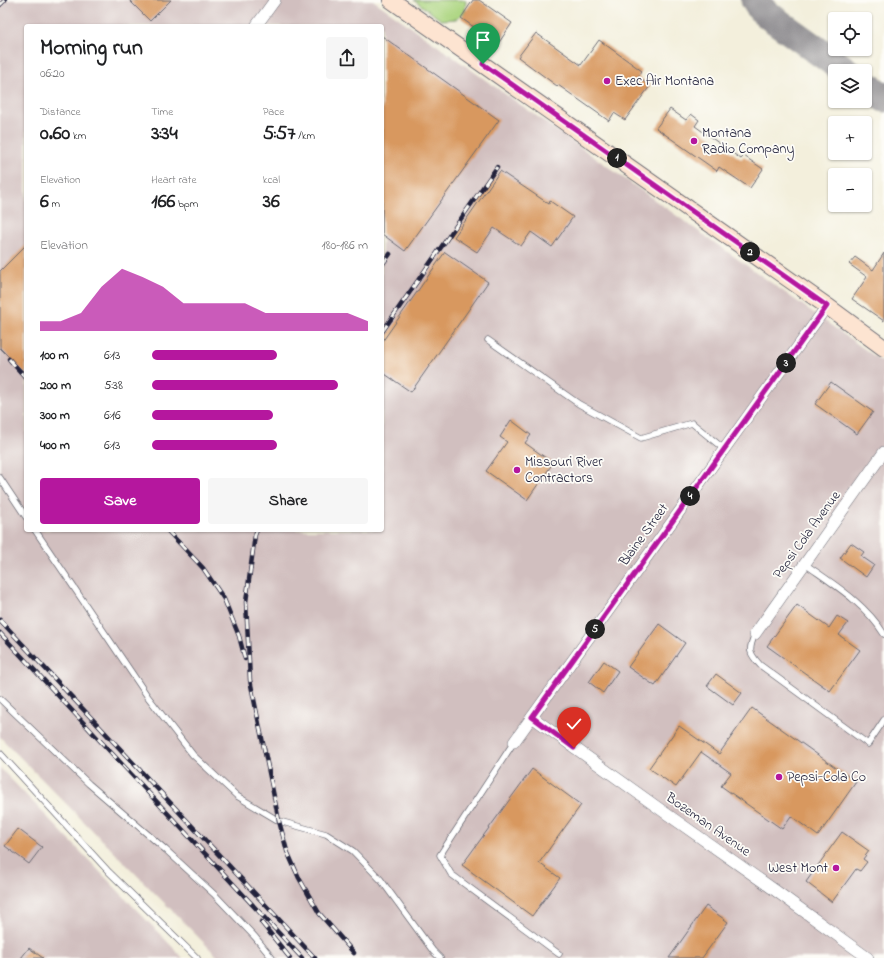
<!DOCTYPE html>
<html lang="en">
<head>
<meta charset="utf-8">
<style>
  body { margin:0; font-family:"Indie Flower",sans-serif; background:#f6f6f6; color:#202124; height:100vh; display:flex; flex-direction:column; font-size:15px; white-space:nowrap }
  * { box-sizing:border-box; margin:0 }
  p { font-size:13px; color:#757577 }
  .icon { flex:none; width:22px; height:22px; fill:none; stroke:currentColor; stroke-width:2; stroke-linecap:round; stroke-linejoin:round }
  .map { position:relative; flex:1; overflow:hidden }
  .side { position:absolute; left:24px; top:24px; width:360px; height:508px; display:flex; flex-direction:column; background:#fff; border-radius:4px; box-shadow:0 1px 3px #0004 }
  .side>* { flex:none }
  .tools { position:absolute; left:828px; top:12px; display:grid; gap:8px }
  .tools a { display:grid; place-items:center; width:44px; height:44px; border-radius:4px; background:#fff; box-shadow:0 1px 3px #0004; font-size:20px }
  .pin { position:absolute; display:grid; place-items:center; width:34px; height:34px; color:#fff; margin:-41px -17px; border-radius:50% 50% 50% 0; rotate:-45deg; box-shadow:0 0 4px #0007 }
  .pin .icon { rotate:45deg }
  .km { position:absolute; width:20px; height:20px; margin:-10px; border-radius:50%; background:#222; color:#fff; font-size:11px; line-height:20px; text-align:center }
  .round { display:grid; place-items:center; flex:none; width:42px; height:42px; border-radius:4px; background:#f6f6f6 }
  .headline { display:flex; align-items:center; justify-content:space-between; height:68px; padding:0 16px }
  h1 { font-size:22px; font-weight:800; line-height:30px }
  .stats { display:grid; grid-template-columns:repeat(3,1fr); gap:6px; height:68px; padding:4px 16px }
  .stats div { display:grid; align-content:center }
  .stats b { font-size:20px; font-weight:800 }
  .stats small { font-size:11px; font-weight:400 }
  .stats p { font-size:11px }
  .chart { height:112px; padding:8px 16px }
  .chart p { display:flex; justify-content:space-between }
  .chart svg { width:100%; height:72px; margin-top:4px; fill:#b5179e; opacity:.7 }
  .primary-button { display:flex; gap:8px; margin-top:auto; padding:8px 16px }
  .primary-button a { flex:1; height:46px; border-radius:4px; background:#b5179e; color:#fff; font-size:16px; font-weight:800; line-height:46px; text-align:center }
  .primary-button a+a { background:#f6f6f6; color:#202124 }
  ul { padding:0 16px; list-style:none; font-size:13px }
  li { display:grid; grid-template-columns:64px 48px 1fr; align-items:center; height:30px }
  li i { height:10px; border-radius:5px; background:#b5179e }
  .map>svg:first-child { display:block }
  .industrial { fill:#d1bfbf; fill-rule:evenodd }
  .green { fill:#acd580; stroke:#677c5e }
  .lines { fill:none; stroke-linecap:round; stroke-linejoin:round }
  .taxiway { stroke:#8a888c; stroke-width:29 }
  .building { fill:#d8985e }
  .lane-casing { stroke:#6b6a73; stroke-width:7 }
  .street-casing { stroke:#6b6a73; stroke-width:12 }
  .secondary-casing { stroke:#6b6a73; stroke-width:18 }
  .lane { stroke:#fff; stroke-width:5.5 }
  .street { stroke:#fff; stroke-width:11 }
  .secondary { stroke:#fde4d1; stroke-width:16 }
  .rail-casing { stroke:#22223b; stroke-width:4.5 }
  .rail { stroke:#fdfcf7; stroke-width:3; stroke-dasharray:9; stroke-linecap:butt }
  .route-casing { stroke:#fff; stroke-width:8 }
  .route { stroke:#b5179e; stroke-width:5 }
  .poi-dot { fill:#b5179e; stroke:#fdfcf7; stroke-width:1.5 }
  .labels { text-anchor:middle; dominant-baseline:central; stroke-width:3.5; stroke-linejoin:round; paint-order:stroke }
  .poi-label { font-size:14px; fill:#22223b; stroke:#fdfcf7; text-anchor:start }
  .street-label { font-size:14px; fill:#22223b; stroke:#fdfcf7 }
</style>
</head>
<body>
<div class="map">
<svg width="884" height="958" viewBox="0 0 884 958">
  <rect width="100%" height="100%" fill="#fdfcf7"/>
  <filter id="ink" filterUnits="userSpaceOnUse"><feTurbulence type="fractalNoise" baseFrequency=".025" numOctaves="2"/><feDisplacementMap in="SourceGraphic" scale="8" xChannelSelector="R" yChannelSelector="G"/><feConvolveMatrix kernelMatrix="1 2 1 2 8 2 1 2 1" color-interpolation-filters="sRGB"/></filter>
  <filter id="wash" filterUnits="userSpaceOnUse"><feTurbulence type="fractalNoise" baseFrequency=".012" numOctaves="4" result="noise"/><feDisplacementMap in="SourceGraphic" scale="16" xChannelSelector="R" yChannelSelector="G"/><feGaussianBlur stdDeviation="0.9" result="paint"/><feColorMatrix in="noise" values="0 0 0 0 0 0 0 0 0 0 0 0 0 0 0 0 0 1.4 0 .05"/><feComposite in="paint" operator="in"/></filter>
  <g filter="url(#wash)">
    <rect width="100%" height="100%" fill="#f3efdc"/>
    <g class="industrial">
      <path d="M 0,0 L 373,0 L 884,363 L 884,958 L 219,958 L 0,737 ZM 26,26 L 382,26 L 382,530 L 26,530 Z"/>
      <polygon points="0,768 183,958 0,958"/>
    </g>
    <polygon class="green" points="414,0 466,0 465,12 456,19 441,20"/>
    <g class="lines">
      <g class="taxiway">
        <polyline points="755,0 760,8 772,18 846,71"/>
        <polyline points="865,84 884,98"/>
      </g>
    </g>
    <g id="blocks">
      <g class="building">
        <polygon points="129,0 171,0 150,21"/>
        <polygon points="473,0 479,0 512,23 498,44 461,18"/>
        <polygon points="536,33 581,65 599,40 642,71 638,77 650,86 625,120 614,113 609,121 558,85 557,86 518,57"/>
        <polygon points="382,36 499,120 405,251 382,234"/>
        <polygon points="670,109 686,120 691,114 699,120 695,126 741,159 744,156 763,169 750,188 719,167 717,171 656,128"/>
        <polygon points="500,171 549,204 550,201 573,217 552,247 531,232 521,246 494,228 477,252 454,237"/>
        <polygon points="26,245 26,374 0,348 0,271"/>
        <polygon points="445,252 488,282 411,392 382,372 382,342"/>
        <polygon points="884,253 884,321 852,299 867,277 849,264 855,257 873,270"/>
        <polygon points="831,382 873,412 857,434 815,404"/>
        <polygon points="511,420 531,435 525,443 553,463 527,500 486,471 507,442 500,437"/>
        <polygon points="851,543 864,552 861,556 874,565 866,577 840,558"/>
        <polygon points="797,605 829,628 837,616 848,623 839,635 860,650 830,691 767,646"/>
        <polygon points="659,624 685,643 655,686 628,667"/>
        <polygon points="604,661 618,671 603,693 589,682"/>
        <polygon points="716,674 742,693 733,705 707,686"/>
        <polygon points="752,708 856,782 818,836 791,816 782,829 721,786 731,773 701,752 676,787 649,768 679,726 719,754"/>
        <polygon points="532,769 581,805 539,863 560,878 532,916 462,865"/>
        <polygon points="18,829 42,847 29,864 5,846"/>
        <polygon points="842,832 869,851 863,859 867,862 860,871 856,869 832,902 806,882"/>
        <polygon points="706,906 728,922 702,958 669,958"/>
        <polygon points="29,948 43,958 21,958"/>
      </g>
    </g>
  </g>
  <g filter="url(#ink)">
    <use href="#blocks" fill-opacity="0" stroke="#6b6a73" stroke-width="1"/>
    <g class="lines">
      <g class="lane-casing">
        <g id="lane">
          <polyline points="488,340 579,404 641,438 692,423 724,449"/>
          <polyline points="0,478 26,517"/>
          <polyline points="35,530 148,697 193,755 237,796 279,821 326,834 353,851 381,880 433,951 440,958"/>
          <path d="M 805,564 C 833,584 865,603 884,634"/>
          <path d="M 755,634 C 748,650 749,653 760,665 L 868,744 L 884,720"/>
          <polyline points="0,699 89,784 166,850 215,895 255,937 272,958"/>
          <polyline points="514,742 440,855 451,874 559,954"/>
          <polyline points="0,753 109,872 197,958"/>
        </g>
      </g>
      <g class="street-casing">
        <g id="street">
          <polyline points="256,26 275,0"/>
          <polyline points="755,634 884,452"/>
          <polyline points="532,717 664,812 776,891 868,958"/>
          <polyline points="514,742 827,306"/>
        </g>
      </g>
      <g class="secondary-casing">
        <polyline id="secondary" points="391,0 827,306 884,348"/>
      </g>
      <use href="#lane" class="lane"/>
      <use href="#street" class="street"/>
      <use href="#secondary" class="secondary"/>
      <g class="rail-casing">
        <g id="rail">
          <polyline points="0,5 5,0"/>
          <polyline points="382,265 390,254"/>
          <polyline points="382,332 497,167"/>
          <polyline points="9,359 26,378"/>
          <polyline points="167,530 203,568 224,599 239,636 245,659"/>
          <polyline points="257,530 255,535 246,602 250,680 279,821 287,851 299,878 319,913 354,953"/>
          <polyline points="0,620 315,958"/>
          <polyline points="0,633 302,958"/>
          <polyline points="261,922 290,958"/>
        </g>
      </g>
      <use href="#rail" class="rail"/>
    </g>
  </g>
  <g class="lines" filter="url(#ink)">
    <g class="route-casing">
      <polyline id="route" points="483,64 827,306 532,717 574,748"/>
    </g>
    <use href="#route" class="route"/>
  </g>
  <g class="poi-dot">
    <circle cx="607" cy="81" r="4"/>
    <circle cx="694" cy="141" r="4"/>
    <circle cx="517" cy="470" r="4"/>
    <circle cx="779" cy="777" r="4"/>
    <circle cx="836" cy="868" r="4"/>
  </g>
  <g class="labels">
    <g class="poi-label">
      <text x="615" y="81">Exec Air Montana</text>
      <text x="702" y="133">Montana<tspan x="702" dy="16">Radio Company</tspan></text>
      <text x="525" y="462">Missouri River<tspan x="525" dy="16">Contractors</tspan></text>
      <text x="787" y="777">Pepsi-Cola Co</text>
      <text x="828" y="868" text-anchor="end">West Mont</text>
    </g>
    <g class="street-label">
      <text transform="translate(644 535) rotate(-54)">Blaine Street</text>
      <text transform="translate(807 535) rotate(-54)">Pepsi Cola Avenue</text>
      <text transform="translate(708 825) rotate(35)">Bozeman Avenue</text>
    </g>
  </g>
</svg>
<div class="tools">
<a><svg class="icon" aria-label="locate" viewBox="0 0 24 24"><circle cx="12" cy="12" r="6"/><path d="M12 2v4M12 18v4M2 12h4M18 12h4"/></svg></a>
<a><svg class="icon" aria-label="layers" viewBox="0 0 24 24"><path d="M12 4l9 5-9 5-9-5zM3 14l9 5 9-5"/></svg></a>
<a>+</a>
<a>−</a>
</div>
<div class="pin" style="left:483px;top:64px;background:#1e9e55"><svg class="icon" aria-label="arrive" viewBox="0 0 24 24"><path d="M6 21V4h12l-3 4 3 4H6"/></svg></div>
<div class="pin" style="left:574px;top:748px;background:#d93025"><svg class="icon" aria-label="check" viewBox="0 0 24 24"><path d="M5 12l5 5 9-10"/></svg></div>
<b class="km" style="left:617px;top:158px">1</b>
<b class="km" style="left:750px;top:252px">2</b>
<b class="km" style="left:786px;top:363px">3</b>
<b class="km" style="left:690px;top:496px">4</b>
<b class="km" style="left:595px;top:629px">5</b>
<section class="side">
<div class="headline"><div><h1>Morning run</h1><p>06:20</p></div><a class="round"><svg class="icon" aria-label="share" viewBox="0 0 24 24"><path d="M12 15V3M7 8l5-5 5 5M5 13v7h14v-7"/></svg></a></div>
<div class="stats">
<div><p>Distance</p><b>0.60<small> km</small></b></div>
<div><p>Time</p><b>3:34</b></div>
<div><p>Pace</p><b>5:57<small> /km</small></b></div>
</div>
<div class="stats">
<div><p>Elevation</p><b>6<small> m</small></b></div>
<div><p>Heart rate</p><b>166<small> bpm</small></b></div>
<div><p>kcal</p><b>36</b></div>
</div>
<div class="chart"><p><span>Elevation</span>180–186 m</p>
<svg viewBox="0 0 160 44" preserveAspectRatio="none"><path d="M0 44V38L10 38L20 33L30 17L40 6L50 11L60 17L70 27L80 27L90 27L100 27L110 33L120 33L130 33L140 33L150 33L160 38V44z"/></svg>
</div>
<ul>
<li><b>100 m</b>6:13<i style="width:58%"></i></li>
<li><b>200 m</b>5:38<i style="width:86%"></i></li>
<li><b>300 m</b>6:16<i style="width:56%"></i></li>
<li><b>400 m</b>6:13<i style="width:58%"></i></li>
</ul>
<div class="primary-button"><a>Save</a><a>Share</a></div>
</section>
</div>
</body>
</html>
